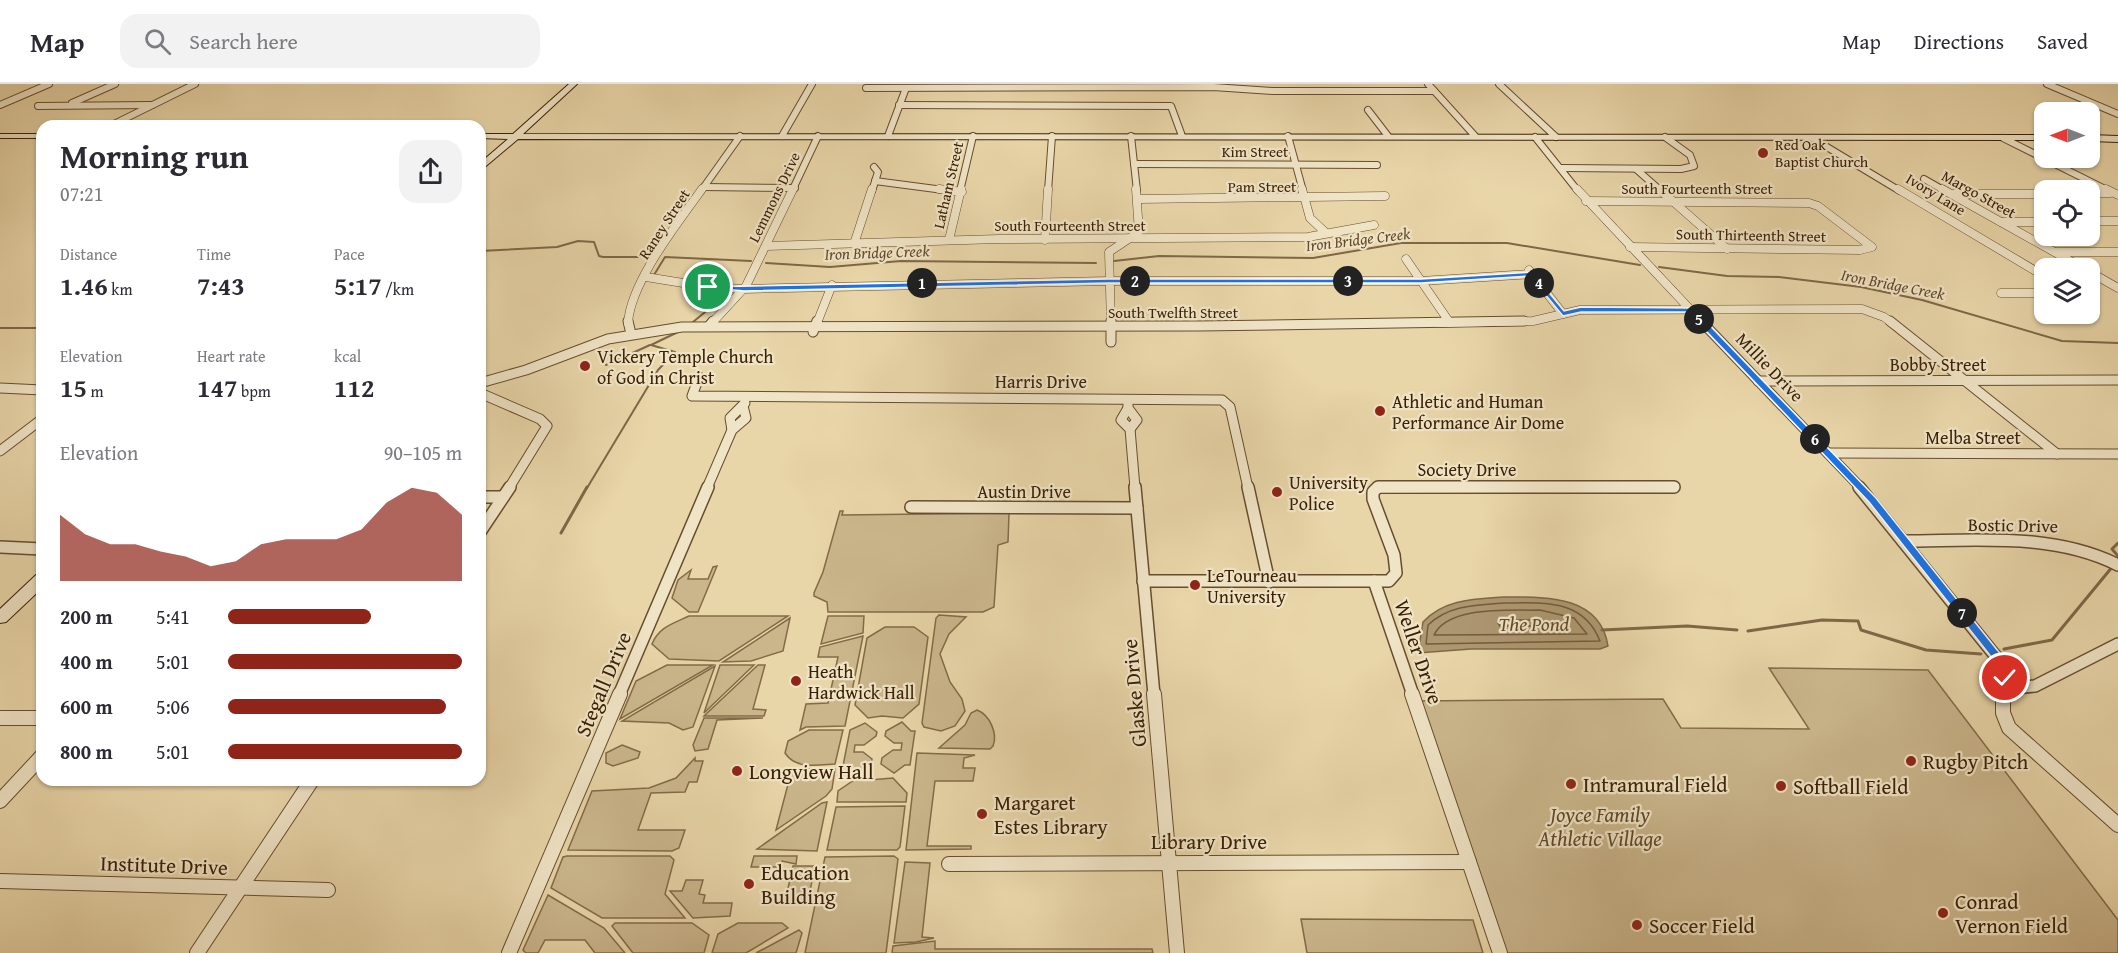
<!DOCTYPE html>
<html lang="en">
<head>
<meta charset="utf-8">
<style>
  body { margin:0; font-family:"Gentium Book Plus",serif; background:#f2f2f3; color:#2b2b33; height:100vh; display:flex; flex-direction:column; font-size:22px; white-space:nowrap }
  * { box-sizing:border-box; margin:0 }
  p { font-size:20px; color:#7c7c81 }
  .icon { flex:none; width:33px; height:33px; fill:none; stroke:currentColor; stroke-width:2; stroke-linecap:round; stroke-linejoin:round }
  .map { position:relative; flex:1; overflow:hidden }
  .drawer { position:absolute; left:36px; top:36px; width:450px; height:666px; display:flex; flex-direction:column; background:#fff; border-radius:18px; box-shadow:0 2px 4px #0004 }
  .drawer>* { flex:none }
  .needle { width:39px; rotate:270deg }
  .fabs { position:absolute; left:2034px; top:18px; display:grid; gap:12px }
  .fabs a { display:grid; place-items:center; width:66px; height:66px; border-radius:12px; background:#fff; box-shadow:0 2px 4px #0004; font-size:30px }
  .pin { position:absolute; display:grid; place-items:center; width:51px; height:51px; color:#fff; margin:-26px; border:3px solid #fff; border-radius:50%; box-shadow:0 2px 6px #0007 }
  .km { position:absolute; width:30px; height:30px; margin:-15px; border-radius:50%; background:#222; color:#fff; font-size:16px; line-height:30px; text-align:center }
  .round { display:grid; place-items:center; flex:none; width:63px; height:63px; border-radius:18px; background:#f2f2f3 }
  .summary { display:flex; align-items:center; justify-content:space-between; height:102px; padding:0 24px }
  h1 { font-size:33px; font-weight:700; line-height:45px }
  .metrics { display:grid; grid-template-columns:repeat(3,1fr); gap:9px; height:102px; padding:6px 24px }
  .metrics div { display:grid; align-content:center }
  .metrics b { font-size:26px; font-weight:700 }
  .metrics small { font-size:16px; font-weight:400 }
  .metrics p { font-size:16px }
  .chart { height:168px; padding:12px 24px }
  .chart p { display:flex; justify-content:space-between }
  .chart svg { width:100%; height:108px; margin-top:6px; fill:#8f2418; opacity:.7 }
  ul { padding:0 24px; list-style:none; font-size:20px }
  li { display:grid; grid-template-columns:96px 72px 1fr; align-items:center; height:45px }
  li i { height:15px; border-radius:8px; background:#8f2418 }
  header { display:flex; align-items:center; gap:36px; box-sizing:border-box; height:84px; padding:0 30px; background:#fff; border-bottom:2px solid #e1e1e2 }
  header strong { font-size:28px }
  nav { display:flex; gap:33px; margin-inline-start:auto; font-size:21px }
  .search { width:420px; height:54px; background:#f2f2f3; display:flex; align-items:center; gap:15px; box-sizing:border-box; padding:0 21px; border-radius:18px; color:#7c7c81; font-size:22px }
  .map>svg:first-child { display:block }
  .green { fill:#cbb68c; stroke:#836b48; stroke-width:1.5 }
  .water { fill:#ad9771; stroke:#7f6746; stroke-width:1.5 }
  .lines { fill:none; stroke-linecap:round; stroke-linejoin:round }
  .shore { stroke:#745c3b; stroke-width:1.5 }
  .stream-far1 { stroke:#7f6746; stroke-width:2 }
  .stream { stroke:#7f6746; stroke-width:3 }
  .street-far4-casing { stroke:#664d2e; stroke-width:8 }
  .street-far3-casing { stroke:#664d2e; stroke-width:9 }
  .street-far2-casing { stroke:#664d2e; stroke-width:11 }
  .street-far1-casing { stroke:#664d2e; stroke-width:14 }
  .street-casing { stroke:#664d2e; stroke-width:16 }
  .secondary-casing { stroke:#3b2005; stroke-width:2 }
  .street-far4 { stroke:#f0e4c6; stroke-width:6 }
  .street-far3 { stroke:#f0e4c6; stroke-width:8 }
  .street-far2 { stroke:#f0e4c6; stroke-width:9 }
  .street-far1 { stroke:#f0e4c6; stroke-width:11 }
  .street { stroke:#f0e4c6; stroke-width:14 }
  .secondary { fill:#f0e4c6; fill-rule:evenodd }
  .route { fill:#1a73e8; stroke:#fff; stroke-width:1.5 }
  .poi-dot { fill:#8f2418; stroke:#f0e4c6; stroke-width:2 }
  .labels { text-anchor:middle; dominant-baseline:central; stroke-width:4.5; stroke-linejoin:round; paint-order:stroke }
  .far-poi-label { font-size:15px; fill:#3b2005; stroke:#f0e4c6; text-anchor:start }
  .far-street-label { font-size:15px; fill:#3b2005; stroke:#f0e4c6 }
  .far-water-label { font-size:16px; font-style:italic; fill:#634a2b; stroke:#f0e4c6 }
  .poi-label { font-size:18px; fill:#3b2005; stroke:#f0e4c6; text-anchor:start }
  .street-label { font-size:18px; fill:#3b2005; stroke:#f0e4c6 }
  .water-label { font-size:20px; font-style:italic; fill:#634a2b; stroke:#f0e4c6 }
  .near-street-label { font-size:21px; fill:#3b2005; stroke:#f0e4c6 }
  .near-poi-label { font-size:21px; fill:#3b2005; stroke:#f0e4c6; text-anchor:start }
  .near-park-label { font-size:21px; font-style:italic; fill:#5f4627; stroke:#f0e4c6 }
</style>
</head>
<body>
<header>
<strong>Map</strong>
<div class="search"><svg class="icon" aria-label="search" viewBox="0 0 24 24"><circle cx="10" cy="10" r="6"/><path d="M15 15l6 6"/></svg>Search here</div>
<nav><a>Map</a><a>Directions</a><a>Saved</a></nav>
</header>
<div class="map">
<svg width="2118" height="869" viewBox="0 0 2118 869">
  <rect width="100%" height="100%" fill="#e8d5a8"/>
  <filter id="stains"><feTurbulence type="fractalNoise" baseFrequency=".00333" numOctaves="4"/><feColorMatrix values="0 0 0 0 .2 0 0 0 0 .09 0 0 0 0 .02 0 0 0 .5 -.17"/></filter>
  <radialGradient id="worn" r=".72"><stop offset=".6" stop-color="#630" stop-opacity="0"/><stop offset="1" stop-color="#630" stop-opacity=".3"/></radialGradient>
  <g class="green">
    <polygon points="840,427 843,427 842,431 1009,429 1008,458 998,461 994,523 983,528 828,528 827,518 814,512 814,509 823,488"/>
    <polygon points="717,482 698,528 689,528 672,514 678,496 691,486 688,495 708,495 713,483"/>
    <polygon points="939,531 966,533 949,550 940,570 950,598 962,615 965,627 955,642 941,647 924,643 922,639 936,534"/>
    <path d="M 689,532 L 788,532 L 719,577 L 669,575 L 652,560 C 659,543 672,540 689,532 Z"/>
    <polygon points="828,532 864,532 863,549 821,560"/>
    <polygon points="790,534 783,567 751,577 723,578"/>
    <polygon points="885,543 914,543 928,553 919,620 903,634 882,632 868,634 855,621 867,554"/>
    <polygon points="863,552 845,642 806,643 800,646 806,620 828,619 838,573 818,573 820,563"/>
    <polygon points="667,581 713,581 620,635 636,597"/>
    <polygon points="720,581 754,581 704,629"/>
    <polygon points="758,581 765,581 753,625 766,626 764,632 704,632"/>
    <polygon points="715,582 693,643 683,646 669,639 622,637"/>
    <polygon points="1769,584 1928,586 2118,836 2118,869 1500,869 1415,617 1663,615 1681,644 1809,645"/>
    <path d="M 977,626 C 990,631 998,650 993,662 L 990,665 L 939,664 L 965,641 L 971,629 Z"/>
    <polygon points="704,634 763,634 717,636 708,665 695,667 693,661"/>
    <polygon points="902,638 911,647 915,647 910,681 905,681 894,689 881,680 882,674 893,666 901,666 902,659 894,659 885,652 886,647"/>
    <polygon points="865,639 877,648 876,652 864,661 855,661 854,668 863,668 872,675 871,680 857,689 843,682 850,646"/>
    <path d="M 809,646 L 843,646 L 835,680 C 818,681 796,686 785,669 L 788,657 Z"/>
    <polygon points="622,661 640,668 638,674 613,682 606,679 606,669"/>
    <polygon points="917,669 975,671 964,674 963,684 975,684 973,697 935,697 927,762 971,762 971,765 906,766"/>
    <polygon points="695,674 695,677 703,677 697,698 689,698 685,708 651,709 638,746 685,746 679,764 672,767 568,766 592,707 649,704 676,694"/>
    <polygon points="792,685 835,685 832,705 826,712 776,746"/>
    <polygon points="857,694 869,696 893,694 907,709 906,718 837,718 838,707"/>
    <polygon points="827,718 817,767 757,765 822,719"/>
    <polygon points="905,722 900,763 897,766 827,766 836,723"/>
    <polygon points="567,772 670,772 674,776 665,810 685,834 602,834 551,804 563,773"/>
    <polygon points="754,772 797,772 796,780 782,777 780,783 751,783"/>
    <polygon points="894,772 898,775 886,869 805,869 825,773"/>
    <polygon points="905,778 930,779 922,853 934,854 916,858 894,859"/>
    <polygon points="793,782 815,782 808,817 785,817"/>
    <polygon points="686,796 703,796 699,810 705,811 703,819 732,819 730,832 693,834 670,807 682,807"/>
    <polygon points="548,811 604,844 625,869 595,869 585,856 545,856 538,869 526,869 523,866"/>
    <polygon points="1301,835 1473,836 1483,869 1307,869"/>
    <polygon points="615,839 692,839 709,851 704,869 633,869 612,842"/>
    <polygon points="738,839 782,839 788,844 746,869 712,869 718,850"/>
    <polygon points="799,846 802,849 796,869 756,869"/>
    <polygon points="935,857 935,865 1152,865 1153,869 892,869 893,862"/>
  </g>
  <path class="water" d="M 1503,513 C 1544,513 1600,510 1608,562 L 1600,565 L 1471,565 L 1418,569 L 1423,538 C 1444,515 1475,515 1503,513 Z"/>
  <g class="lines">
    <g class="shore">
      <path d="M 1504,519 C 1543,519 1583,514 1600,557 L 1426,560 L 1428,541 C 1449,521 1476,521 1504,519 Z"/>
      <path d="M 1540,526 L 1574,534 L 1587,550 L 1434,551 C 1449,521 1511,527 1540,526 Z"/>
      <polygon points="1501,536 1540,536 1548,539 1545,542 1500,542 1498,539"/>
    </g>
    <g class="stream-far1">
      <polyline points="480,167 557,163 578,157 594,158 599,172 603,173 649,173"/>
      <polyline points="1114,177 1159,172 1313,174 1401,159 1507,159 1640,181"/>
      <polyline points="766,179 830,183 901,177 1096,179"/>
      <polyline points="1659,183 1727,192 1779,193 1861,203 1922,216 2062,257 2118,259"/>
      <polyline points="654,191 665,173 751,177"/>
      <polyline points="693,238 722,214 724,208 719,207"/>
      <polyline points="0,244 42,244"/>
      <polyline points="606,281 650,261"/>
      <polyline points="587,404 658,286 675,268 651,261 678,248"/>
    </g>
    <g class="stream">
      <polyline points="561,449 587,403"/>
      <polyline points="2118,459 2112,465 2118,472"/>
      <polyline points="1602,546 1687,542 1737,546"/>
      <polyline points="1748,547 1822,536 1858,537 1861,546 1926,566 1981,570"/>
      <polyline points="2004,565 2052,556 2113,482"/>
    </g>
    <g class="street-far4-casing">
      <g id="street-far4">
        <polyline points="1428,0 1475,52"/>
        <polyline points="1499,0 1556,53"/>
        <polyline points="2047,0 2118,30"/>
        <polyline points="866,4 1213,3 1273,7 1434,7"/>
        <polyline points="72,19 115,0"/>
        <polyline points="0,21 49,0"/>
        <polyline points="899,21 1171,22 1182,52"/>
        <polyline points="38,22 152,21"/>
        <polyline points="1368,26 1388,52"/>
        <polyline points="110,42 195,0"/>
        <polyline points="782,52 812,0"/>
        <polyline points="888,52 906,4"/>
        <polyline points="1131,52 1137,107"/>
        <polyline points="1288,52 1303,107"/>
        <polyline points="1535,53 1578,107"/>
        <polyline points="1812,54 1900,107"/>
        <polyline points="2003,54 2109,107"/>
        <polyline points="1134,80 1377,81"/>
        <polyline points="1562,84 1681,85 1694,82 1690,71 1665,53"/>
        <polyline points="1636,85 1661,107"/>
        <polyline points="1924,95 1945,107"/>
        <polyline points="875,97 951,107"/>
        <polyline points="704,103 795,104"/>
        <polyline points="701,107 740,52"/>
        <polyline points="792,107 818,52"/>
        <polyline points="872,107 878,88 874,83"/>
        <polyline points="960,107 973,52"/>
        <polyline points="1048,107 1052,52"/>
      </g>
    </g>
    <g class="street-far3-casing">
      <g id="street-far3">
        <polyline points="939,105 962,108"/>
        <polyline points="1302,105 1310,134 1326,149"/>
        <polyline points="1577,105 1703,239"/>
        <polyline points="1659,105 1727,165"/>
        <polyline points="1898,105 2044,192"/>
        <polyline points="1942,105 2083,184"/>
        <polyline points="2106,105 2118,111"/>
        <polyline points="2090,109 2110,109"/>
        <polyline points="1954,110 2044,110"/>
        <polyline points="1138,115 1385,112"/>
        <polyline points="1586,117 1809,119 1818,122 1872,163 1860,166 1630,163"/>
        <polyline points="2090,137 2118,137"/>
        <polyline points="2001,138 2044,138"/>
        <polyline points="949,156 961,105"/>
        <polyline points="1045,156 1048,105"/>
        <polyline points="854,160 872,105"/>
        <polyline points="766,162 999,155 1308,153 1374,141"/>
        <polyline points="2055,168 2118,168"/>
        <polyline points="1406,175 1450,239"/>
        <polyline points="1529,186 1563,230"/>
        <polyline points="2090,188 2118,204"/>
        <polyline points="646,193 708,203 744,205 1108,197 1421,197 1532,190"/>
        <polyline points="2001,209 2044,209"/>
        <path d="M 628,239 C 631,197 678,139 702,105"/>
        <polyline points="712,239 746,202 793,105"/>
        <polyline points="817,239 832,201"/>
        <polyline points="1111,239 1109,168 1139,148 1136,105"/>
        <polyline points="1439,239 1533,237 1580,226 1862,225 1884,233 1892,239"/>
      </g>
    </g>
    <g class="street-far2-casing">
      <g id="street-far2">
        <polyline points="628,237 631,250"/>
        <polyline points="1111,237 1111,258"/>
        <polyline points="1701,237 1861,404"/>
        <polyline points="1890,237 2057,370"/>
        <polyline points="709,242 713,237"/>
        <polyline points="813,248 817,237"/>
        <polyline points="699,293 692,312 1222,316 1230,323 1248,404"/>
        <polyline points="1758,297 2118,296"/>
        <polyline points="480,299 526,286 608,255 682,243 1199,242 1524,237"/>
        <polyline points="0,304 42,306"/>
        <polyline points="480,309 540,335 547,342 509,404"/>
        <polyline points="1128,317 1128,324 1137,336 1130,345"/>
        <polyline points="1128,324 1121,336 1130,345 1135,404"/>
        <polyline points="732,346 730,334 745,319"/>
        <polyline points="0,367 42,335"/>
        <polyline points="1828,369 2118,370"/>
        <polyline points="707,404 732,346 746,334 743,322"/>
        <polyline points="1377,404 1674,403"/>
      </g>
    </g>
    <g class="street-far1-casing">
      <g id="street-far1">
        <polyline points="1135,403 1154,611"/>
        <polyline points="1248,403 1269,498"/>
        <polyline points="1859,403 2002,580 2003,611"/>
        <polyline points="480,413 503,413"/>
        <polyline points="911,423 1137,424"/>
        <polyline points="480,448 510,403"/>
        <path d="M 1903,457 C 1975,457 2052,448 2118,481"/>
        <polyline points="0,463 42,465"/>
        <polyline points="1143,497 1374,497 1413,611"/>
        <polyline points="1374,497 1389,497 1396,489 1394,471 1373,415 1373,408 1378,403 1674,403"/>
        <polyline points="2004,605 2035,602 2118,560"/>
        <polyline points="619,611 708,403"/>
      </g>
    </g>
    <g class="street-casing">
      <g id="street">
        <polyline points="1154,610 1177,869"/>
        <polyline points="1412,610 1500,869"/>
        <polyline points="2003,610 2003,629 2009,644 2118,741"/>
        <polyline points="0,634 42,634"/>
        <polyline points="0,717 42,672"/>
        <polyline points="949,780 1469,778"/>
        <polyline points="0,797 328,806"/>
        <polyline points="197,869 312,696"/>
        <polyline points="509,869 620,610"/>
      </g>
    </g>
    <g class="secondary-casing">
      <g id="secondary">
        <polygon points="569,0 577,0 523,50 2044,51 2044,56 518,55 480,87 480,79 508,55 480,54 480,50 513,50"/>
        <rect x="0" y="50" width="42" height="4"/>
        <polygon points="2090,51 2118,52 2118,58 2090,57"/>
        <polygon points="42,490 42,504 6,538 0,539 0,525 36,491"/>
      </g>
    </g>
    <use href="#street-far4" class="street-far4"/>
    <use href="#street-far3" class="street-far3"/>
    <use href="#street-far2" class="street-far2"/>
    <use href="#street-far1" class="street-far1"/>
    <use href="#street" class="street"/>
    <use href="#secondary" class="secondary"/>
  </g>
  <polygon class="route" points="1532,188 1564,227 1581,223 1693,224 1876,414 2002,572 2011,594 2009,597 2001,597 1993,575 1869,418 1688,228 1581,228 1563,232 1530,192 1421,199 1108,199 744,207 704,203 1108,195 1421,195"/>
  <g class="poi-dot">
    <circle cx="1763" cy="69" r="6"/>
    <circle cx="585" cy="282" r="6"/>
    <circle cx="1380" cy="327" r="6"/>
    <circle cx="1277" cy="408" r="6"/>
    <circle cx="1195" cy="501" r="6"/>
    <circle cx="796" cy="597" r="6"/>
    <circle cx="1911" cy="677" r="6"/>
    <circle cx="737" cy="687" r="6"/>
    <circle cx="1571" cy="700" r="6"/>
    <circle cx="1781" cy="702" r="6"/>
    <circle cx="982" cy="730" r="6"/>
    <circle cx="749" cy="800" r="6"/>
    <circle cx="1943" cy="829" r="6"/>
    <circle cx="1637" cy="841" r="6"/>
  </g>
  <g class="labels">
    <g class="far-poi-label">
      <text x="1775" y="60">Red Oak<tspan x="1775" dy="17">Baptist Church</tspan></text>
    </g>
    <g class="far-street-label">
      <text x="1255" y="67">Kim Street</text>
      <text transform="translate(948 101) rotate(-77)">Latham Street</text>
      <text x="1262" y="102">Pam Street</text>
      <text x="1697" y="104">South Fourteenth Street</text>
      <text transform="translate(1936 110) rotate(31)">Ivory Lane</text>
      <text transform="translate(1979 110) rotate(29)">Margo Street</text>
      <text transform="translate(774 113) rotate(-64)">Lemmons Drive</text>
      <text transform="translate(664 140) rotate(-57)">Raney Street</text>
      <text x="1070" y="141">South Fourteenth Street</text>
      <text transform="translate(1751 151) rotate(1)">South Thirteenth Street</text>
      <text x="1173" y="228">South Twelfth Street</text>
    </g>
    <g class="far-water-label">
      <text transform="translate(1358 155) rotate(-7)">Iron Bridge Creek</text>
      <text transform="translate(877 168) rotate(-2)">Iron Bridge Creek</text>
      <text transform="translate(1893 200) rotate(11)">Iron Bridge Creek</text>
    </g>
    <g class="poi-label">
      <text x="597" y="272">Vickery Temple Church<tspan x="597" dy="21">of God in Christ</tspan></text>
      <text x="1392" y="317">Athletic and Human<tspan x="1392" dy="21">Performance Air Dome</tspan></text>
      <text x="1289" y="398">University<tspan x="1289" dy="21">Police</tspan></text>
      <text x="1207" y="491">LeTourneau<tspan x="1207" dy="21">University</tspan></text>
      <text x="808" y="587">Heath<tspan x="808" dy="21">Hardwick Hall</tspan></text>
    </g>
    <g class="street-label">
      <text x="1938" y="280">Bobby Street</text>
      <text transform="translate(1770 283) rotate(46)">Millie Drive</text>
      <text x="1041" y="297">Harris Drive</text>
      <text x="1973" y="353">Melba Street</text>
      <text x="1467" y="385">Society Drive</text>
      <text x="1024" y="407">Austin Drive</text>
      <text transform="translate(2013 441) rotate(1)">Bostic Drive</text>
    </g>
    <g class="water-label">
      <text x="1534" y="539">The Pond</text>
    </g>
    <g class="near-street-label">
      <text transform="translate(1419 568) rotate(71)">Weller Drive</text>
      <text transform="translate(603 600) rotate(-67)">Stegall Drive</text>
      <text transform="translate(1134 609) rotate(-95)">Glaske Drive</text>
      <text x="1209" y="757">Library Drive</text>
      <text transform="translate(164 781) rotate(2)">Institute Drive</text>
    </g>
    <g class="near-poi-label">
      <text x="1923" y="677">Rugby Pitch</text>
      <text x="749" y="687">Longview Hall</text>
      <text x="1583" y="700">Intramural Field</text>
      <text x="1793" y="702">Softball Field</text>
      <text x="994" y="718">Margaret<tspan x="994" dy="24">Estes Library</tspan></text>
      <text x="761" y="788">Education<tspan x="761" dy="24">Building</tspan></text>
      <text x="1955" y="817">Conrad<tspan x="1955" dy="24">Vernon Field</tspan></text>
      <text x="1649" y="841">Soccer Field</text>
    </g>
    <g class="near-park-label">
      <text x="1600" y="730">Joyce Family<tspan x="1600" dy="24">Athletic Village</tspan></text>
    </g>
  </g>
  <rect width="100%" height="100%" filter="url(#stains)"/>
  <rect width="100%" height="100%" fill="url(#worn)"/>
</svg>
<div class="fabs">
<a><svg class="needle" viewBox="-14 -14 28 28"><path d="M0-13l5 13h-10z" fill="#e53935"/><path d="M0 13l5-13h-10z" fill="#7c7c81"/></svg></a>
<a><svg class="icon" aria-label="locate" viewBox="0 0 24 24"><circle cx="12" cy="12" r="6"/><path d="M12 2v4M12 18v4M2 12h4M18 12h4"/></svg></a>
<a><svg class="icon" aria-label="layers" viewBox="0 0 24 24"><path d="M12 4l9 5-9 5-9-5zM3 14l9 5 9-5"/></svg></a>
</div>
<div class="pin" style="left:708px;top:203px;background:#1e9e55"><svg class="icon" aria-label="arrive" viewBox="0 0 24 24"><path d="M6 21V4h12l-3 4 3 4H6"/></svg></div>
<div class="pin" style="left:2005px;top:594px;background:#d93025"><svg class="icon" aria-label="check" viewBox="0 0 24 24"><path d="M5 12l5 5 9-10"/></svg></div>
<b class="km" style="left:922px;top:199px">1</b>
<b class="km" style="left:1135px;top:197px">2</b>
<b class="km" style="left:1348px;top:197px">3</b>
<b class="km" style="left:1539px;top:199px">4</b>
<b class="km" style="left:1699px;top:235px">5</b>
<b class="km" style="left:1815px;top:355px">6</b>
<b class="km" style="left:1962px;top:529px">7</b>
<section class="drawer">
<div class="summary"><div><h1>Morning run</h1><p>07:21</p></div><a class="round"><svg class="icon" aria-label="share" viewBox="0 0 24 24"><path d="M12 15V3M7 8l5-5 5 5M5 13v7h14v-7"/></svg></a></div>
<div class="metrics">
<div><p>Distance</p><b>1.46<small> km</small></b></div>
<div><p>Time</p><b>7:43</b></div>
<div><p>Pace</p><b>5:17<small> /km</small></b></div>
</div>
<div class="metrics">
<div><p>Elevation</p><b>15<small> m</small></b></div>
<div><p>Heart rate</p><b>147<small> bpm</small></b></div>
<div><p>kcal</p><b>112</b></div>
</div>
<div class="chart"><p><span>Elevation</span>90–105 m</p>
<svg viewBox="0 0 160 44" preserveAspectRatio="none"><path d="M0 44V17L10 25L20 29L30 29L40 32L50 34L60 38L70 36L80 29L90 27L100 27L110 27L120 23L130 12L140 6L150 8L160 17V44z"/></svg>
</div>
<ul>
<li><b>200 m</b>5:41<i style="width:61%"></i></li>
<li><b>400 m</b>5:01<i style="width:100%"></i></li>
<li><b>600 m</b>5:06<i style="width:93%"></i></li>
<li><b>800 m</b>5:01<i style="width:100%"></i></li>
</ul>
</section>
</div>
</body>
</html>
